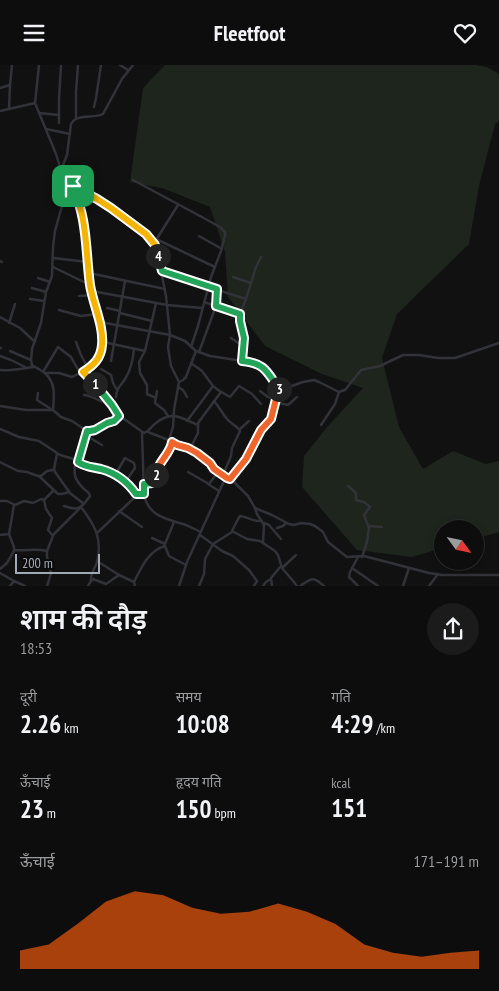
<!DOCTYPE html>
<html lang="hi">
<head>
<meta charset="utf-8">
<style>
  body { margin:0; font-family:"PT Sans Narrow","Noto Sans Devanagari",sans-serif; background:#1b1b1c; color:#f1f3f6; height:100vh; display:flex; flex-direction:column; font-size:19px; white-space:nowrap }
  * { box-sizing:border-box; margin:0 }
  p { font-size:16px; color:#9a9c9e }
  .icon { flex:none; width:28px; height:28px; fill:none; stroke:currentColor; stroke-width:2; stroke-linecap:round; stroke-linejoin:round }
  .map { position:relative; height:521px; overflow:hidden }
  .panel { display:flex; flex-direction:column; background:#0d0d0e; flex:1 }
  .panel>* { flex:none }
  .needle { width:32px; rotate:123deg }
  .controls { position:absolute; left:434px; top:455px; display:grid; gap:10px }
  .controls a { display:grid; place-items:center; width:50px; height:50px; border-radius:50%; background:#0d0d0e; box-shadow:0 2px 8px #0003,0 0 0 1px #2d2d2e; font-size:25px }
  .scale { position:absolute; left:15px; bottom:12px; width:85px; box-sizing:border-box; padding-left:5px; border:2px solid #a1aab4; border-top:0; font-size:14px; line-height:18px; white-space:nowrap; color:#a1aab4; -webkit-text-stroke:4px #0c0c0d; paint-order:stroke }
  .pin { position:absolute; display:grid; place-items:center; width:42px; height:42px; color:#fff; margin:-21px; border-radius:10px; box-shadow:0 2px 8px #0006 }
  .km { position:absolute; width:25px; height:25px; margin:-12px; border-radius:50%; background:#222; color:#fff; font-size:14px; line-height:25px; text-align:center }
  .round { display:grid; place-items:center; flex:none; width:52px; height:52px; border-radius:26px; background:#1b1b1c }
  .summary { display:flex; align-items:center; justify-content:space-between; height:85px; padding:0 20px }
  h1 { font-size:28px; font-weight:600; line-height:38px }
  .metrics { display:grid; grid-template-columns:repeat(3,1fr); gap:8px; height:85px; padding:5px 20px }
  .metrics div { display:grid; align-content:center }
  .metrics b { font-size:25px; font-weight:600 }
  .metrics small { font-size:14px; font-weight:400 }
  .metrics p { font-size:14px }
  .chart { height:140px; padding:10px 20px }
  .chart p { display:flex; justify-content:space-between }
  .chart svg { width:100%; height:90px; margin-top:5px; fill:#ea580c; opacity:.7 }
  header { display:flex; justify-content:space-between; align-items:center; height:65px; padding:0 20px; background:#0d0d0e; font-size:22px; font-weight:600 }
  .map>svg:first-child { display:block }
  .green { fill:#1d251d }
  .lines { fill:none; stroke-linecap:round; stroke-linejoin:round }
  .minor { stroke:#313338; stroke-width:2.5 }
  .split-1-casing { stroke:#fff; stroke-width:10 }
  .split-2-casing { stroke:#fff; stroke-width:10 }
  .split-3-casing { stroke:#fff; stroke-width:10 }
  .split-4-casing { stroke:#fff; stroke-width:10 }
  .split-5-casing { stroke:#fff; stroke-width:10 }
  .split-1 { stroke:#f5b400; stroke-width:6 }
  .split-2 { stroke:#22a559; stroke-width:6 }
  .split-3 { stroke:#f0652b; stroke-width:6 }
  .split-4 { stroke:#22a559; stroke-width:6 }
  .split-5 { stroke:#f5b400; stroke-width:6 }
</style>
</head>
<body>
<header><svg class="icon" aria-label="menu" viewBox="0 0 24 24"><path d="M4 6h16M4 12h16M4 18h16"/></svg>Fleetfoot<svg class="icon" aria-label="heart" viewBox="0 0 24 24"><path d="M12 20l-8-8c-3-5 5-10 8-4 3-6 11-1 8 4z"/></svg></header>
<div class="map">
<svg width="499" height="521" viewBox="0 0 499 521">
  <rect width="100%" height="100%" fill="#111112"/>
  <polygon class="green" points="165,0 476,0 487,2 499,9 499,56 495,59 479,121 469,179 397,249 382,293 399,362 423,404 453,386 486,399 499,396 499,467 475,474 475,464 442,464 442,483 412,492 357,485 302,422 304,391 328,361 363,323 322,309 265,281 228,232 225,187 210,142 162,123 130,117 143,23"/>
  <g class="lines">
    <g class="minor">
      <polyline points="39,0 35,38 56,89 61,105 65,112 73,121 97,134 111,143 146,169 155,180 157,186 166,231 170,270 168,282 171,301 179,317 174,345 173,362 169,375"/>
      <polyline points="120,0 128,5"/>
      <polyline points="0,23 10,20"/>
      <polyline points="94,42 96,33 101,0"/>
      <polyline points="9,44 10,20 12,0"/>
      <polyline points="0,46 35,38"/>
      <polyline points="39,48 59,50"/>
      <polyline points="76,53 76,27 78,0"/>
      <polyline points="59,58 59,34 61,0"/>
      <polyline points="46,64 70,69"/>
      <path d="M 61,105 L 67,90 L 71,59 C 77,48 93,54 103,49 L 122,14 L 133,0"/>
      <polyline points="133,115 200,151 220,162 225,167 225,170 221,186 211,212 198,261 191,282"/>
      <path d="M 70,118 L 63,137 L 55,166 L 53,182 L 52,211 L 46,227 L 41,258 L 32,284 L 31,295 L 32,300 C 36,303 42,305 46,309 C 56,319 54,332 53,345 L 61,352 L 72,356 L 87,366 L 90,366 L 95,365 L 107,358 L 114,356 L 119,351 L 127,356 L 144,368 C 150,366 151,361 156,358 C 172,345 181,353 198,360"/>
      <polyline points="199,171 222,184"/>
      <polyline points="156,174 215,202"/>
      <polyline points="156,175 178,140"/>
      <polyline points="53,193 88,197"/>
      <polyline points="0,196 2,197"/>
      <polyline points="53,202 90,220"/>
      <polyline points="162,207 246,234"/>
      <polyline points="89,208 165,224"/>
      <polyline points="233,212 251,218"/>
      <polyline points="38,213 50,217"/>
      <polyline points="32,223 46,227"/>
      <polyline points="92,226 167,240 202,243"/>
      <polyline points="79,231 93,230"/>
      <polyline points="30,234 44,236"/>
      <polyline points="204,237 240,249"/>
      <polyline points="107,243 120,246"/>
      <polyline points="59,245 81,251 97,249"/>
      <polyline points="120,248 152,256"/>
      <polyline points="0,252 20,263 35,277"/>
      <polyline points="100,257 170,270 185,276 196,286 210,291 256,298 266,306 281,327"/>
      <polyline points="9,258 15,239"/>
      <polyline points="231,273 243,281"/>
      <polyline points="76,277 81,290 88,303"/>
      <polyline points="103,277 145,286"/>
      <polyline points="0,283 1,283"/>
      <polyline points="10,286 31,295"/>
      <polyline points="199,287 216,241 217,224"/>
      <polyline points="0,291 11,295 25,302"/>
      <polyline points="111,296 125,216"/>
      <polyline points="242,296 244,273 239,256 240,249 246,234 256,202 261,192"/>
      <polyline points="191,298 202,306 213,321 218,325 230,332 239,321 252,329 261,339"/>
      <polyline points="101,304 111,310 113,318 117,325"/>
      <path d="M 0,305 C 12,306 23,303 34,302"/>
      <polyline points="43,307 58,282 71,292 80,308"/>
      <path d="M 83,307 C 97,320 109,334 119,351"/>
      <polyline points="45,308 59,308 72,312 80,308 96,297 101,287 102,279 102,273 100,257 90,220 83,153 74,123"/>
      <polyline points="179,317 183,315 186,312 196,286"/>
      <polyline points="178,322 183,325 187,332"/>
      <polyline points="157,326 155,338 164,345 168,351"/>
      <polyline points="260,326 268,332 276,334"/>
      <polyline points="38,328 37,335 51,344"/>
      <path d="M 84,330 C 94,331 102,338 112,340"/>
      <path d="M 116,332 C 117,322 120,322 125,314 C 131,305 133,295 134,284"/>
      <polyline points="156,333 147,329 147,320 140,308 139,297 145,286 156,238"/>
      <path d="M 214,336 C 220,343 222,348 227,354 C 231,359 237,361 240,366 L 232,383 L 231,391 L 223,410"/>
      <polyline points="275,337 288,340 297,332"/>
      <polyline points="0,341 26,345 53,345"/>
      <polyline points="187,356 213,321"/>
      <polyline points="321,360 335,339 339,327"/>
      <polyline points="0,364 19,372 39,376 60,390 74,394 84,401 101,404 112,408 126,416 135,429 135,432 97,468"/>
      <polyline points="240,364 249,356"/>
      <polyline points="148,367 171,376 177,380 188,383 197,388 210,398 214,405 227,413"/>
      <path d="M 142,368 L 144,429 C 148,452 168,454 186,460 C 191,462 196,465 201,467"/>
      <polyline points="85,370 102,380"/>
      <polyline points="190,384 198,368 198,358 221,327"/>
      <polyline points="57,389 54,404 55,407 70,428 84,439"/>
      <polyline points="0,397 18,406 27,407 38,411 41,411 47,406 53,405"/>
      <polyline points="77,397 87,366"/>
      <polyline points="188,407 209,419 218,407"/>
      <polyline points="115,410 125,393 134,398 135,403 126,416"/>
      <polyline points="39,411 58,429 62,429 69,427"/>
      <polyline points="231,414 248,431 255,443 272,450 289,459 294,460 301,458 310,459 315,461 323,467 328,477 347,492 364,491 429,508 442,510 499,510"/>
      <path d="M 144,419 L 152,417 C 155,412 155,406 157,401 C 162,393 170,387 172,377"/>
      <polyline points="208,419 219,426"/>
      <polyline points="348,421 356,428 356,435 364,437 370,442 364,450 369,463 367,477 362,492"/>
      <polyline points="44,435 53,426"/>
      <polyline points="0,436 7,436 15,440 24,436 33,438 41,434 44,435 46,444 52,453 48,465 53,471 47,486 47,492 51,508 47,521"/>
      <path d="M 64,441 C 78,446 81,444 90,431 C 87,425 90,429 84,424 C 74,414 73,409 76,396"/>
      <polyline points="255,443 257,449 264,460 263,477"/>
      <polyline points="119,446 142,462"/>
      <path d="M 262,456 C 252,457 249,452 240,451 L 237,456 L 232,466 L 247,474 L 260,476 L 275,486 L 278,490 L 282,503 L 294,517 L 297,521"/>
      <polyline points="264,458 269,460 281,474"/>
      <polyline points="369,461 382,462"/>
      <polyline points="277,463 283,461 286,458"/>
      <polyline points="0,470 9,469"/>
      <path d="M 53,470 L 81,442 C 94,459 103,473 97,497 C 95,504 90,508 91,516"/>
      <polyline points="200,470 222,486 233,491 249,505 257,516 254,521"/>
      <polyline points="152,473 165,479 174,457"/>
      <polyline points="165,481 169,491 186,500"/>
      <path d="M 14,485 C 26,486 36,483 47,486"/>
      <polyline points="97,496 119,510 134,517 135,521"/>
      <polyline points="282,503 296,490"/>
      <polyline points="352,503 378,521"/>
      <polyline points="0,504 7,498 14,486 14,482 9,469 14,440"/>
      <polyline points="0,508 14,516"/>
      <path d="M 134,517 C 141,503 149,485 165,481"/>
      <polyline points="10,521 14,516 25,521"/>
      <polyline points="88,521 91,516 93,514 106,519 119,510"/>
      <polyline points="179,521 187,497 224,416 226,413 230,414 246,394 261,365 271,354 276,334 281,327 289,322 303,317 314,315 319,317 339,327 345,325 361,305 380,301 403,290 419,290 438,293 455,293 499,278"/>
      <polyline points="199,521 204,509 205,494 213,479 232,467"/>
      <polyline points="263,521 266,517 271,514"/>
      <polyline points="272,521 271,513 281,501"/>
      <path d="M 300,521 C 312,513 313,511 324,521"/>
      <polyline points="358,521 349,512 350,507 358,492"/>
      <polyline points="403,521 409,503"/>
      <polyline points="429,521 438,509"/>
    </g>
  </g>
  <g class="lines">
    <g class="split-1-casing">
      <path id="split-1" d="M 73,121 C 77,132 81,143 83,155 C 87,176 87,198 90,220 C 93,239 104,261 102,280 C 101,293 94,300 83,307 L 95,319"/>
    </g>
    <g class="split-2-casing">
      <path id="split-2" d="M 95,319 L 112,340 L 119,351 L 114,356 L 107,358 L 95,365 L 90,366 L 87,366 L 78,397 C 85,402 92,402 101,404 C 116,408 127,416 136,429 L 144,429 L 144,419 L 152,418 L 156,410"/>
    </g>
    <g class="split-3-casing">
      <path id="split-3" d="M 156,410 C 157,397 170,390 172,377 L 177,380 L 188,383 L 197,388 L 210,398 L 214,404 L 227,413 L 230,414 L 246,394 L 261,365 L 271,354 L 276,334 L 281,327 L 279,324"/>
    </g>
    <g class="split-4-casing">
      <path id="split-4" d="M 158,191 L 162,206 L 217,224 L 216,241 L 240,249 L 240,256 L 244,273 L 242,296 C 265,298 267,307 279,324"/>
    </g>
    <g class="split-5-casing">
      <polyline id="split-5" points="73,121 97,134 111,143 146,169 155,180 158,191"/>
    </g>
    <use href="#split-1" class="split-1"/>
    <use href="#split-2" class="split-2"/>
    <use href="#split-3" class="split-3"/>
    <use href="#split-4" class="split-4"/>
    <use href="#split-5" class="split-5"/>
  </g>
</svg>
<div class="controls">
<a><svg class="needle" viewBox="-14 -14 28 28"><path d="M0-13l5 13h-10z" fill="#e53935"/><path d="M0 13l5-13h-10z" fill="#9a9c9e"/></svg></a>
</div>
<div class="scale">200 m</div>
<div class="pin" style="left:73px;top:121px;background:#1e9e55"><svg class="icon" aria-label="arrive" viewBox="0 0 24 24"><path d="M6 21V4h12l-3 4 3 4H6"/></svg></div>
<b class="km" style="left:95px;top:319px">1</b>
<b class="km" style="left:156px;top:410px">2</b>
<b class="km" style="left:279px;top:324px">3</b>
<b class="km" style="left:158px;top:191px">4</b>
</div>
<section class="panel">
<div class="summary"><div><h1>शाम की दौड़</h1><p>18:53</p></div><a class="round"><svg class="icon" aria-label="share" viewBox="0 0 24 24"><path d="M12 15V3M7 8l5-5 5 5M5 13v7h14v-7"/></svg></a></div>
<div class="metrics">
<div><p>दूरी</p><b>2.26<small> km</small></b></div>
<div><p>समय</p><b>10:08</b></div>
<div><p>गति</p><b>4:29<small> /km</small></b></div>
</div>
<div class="metrics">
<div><p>ऊँचाई</p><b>23<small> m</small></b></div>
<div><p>हृदय गति</p><b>150<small> bpm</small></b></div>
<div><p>kcal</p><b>151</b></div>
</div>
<div class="chart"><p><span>ऊँचाई</span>171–191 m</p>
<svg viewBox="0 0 160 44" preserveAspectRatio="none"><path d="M0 44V35L10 32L20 22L30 11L40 6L50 8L60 14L70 17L80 16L90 12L100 16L110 22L120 32L130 36L140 38L150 36L160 35V44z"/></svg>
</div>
</section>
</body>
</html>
